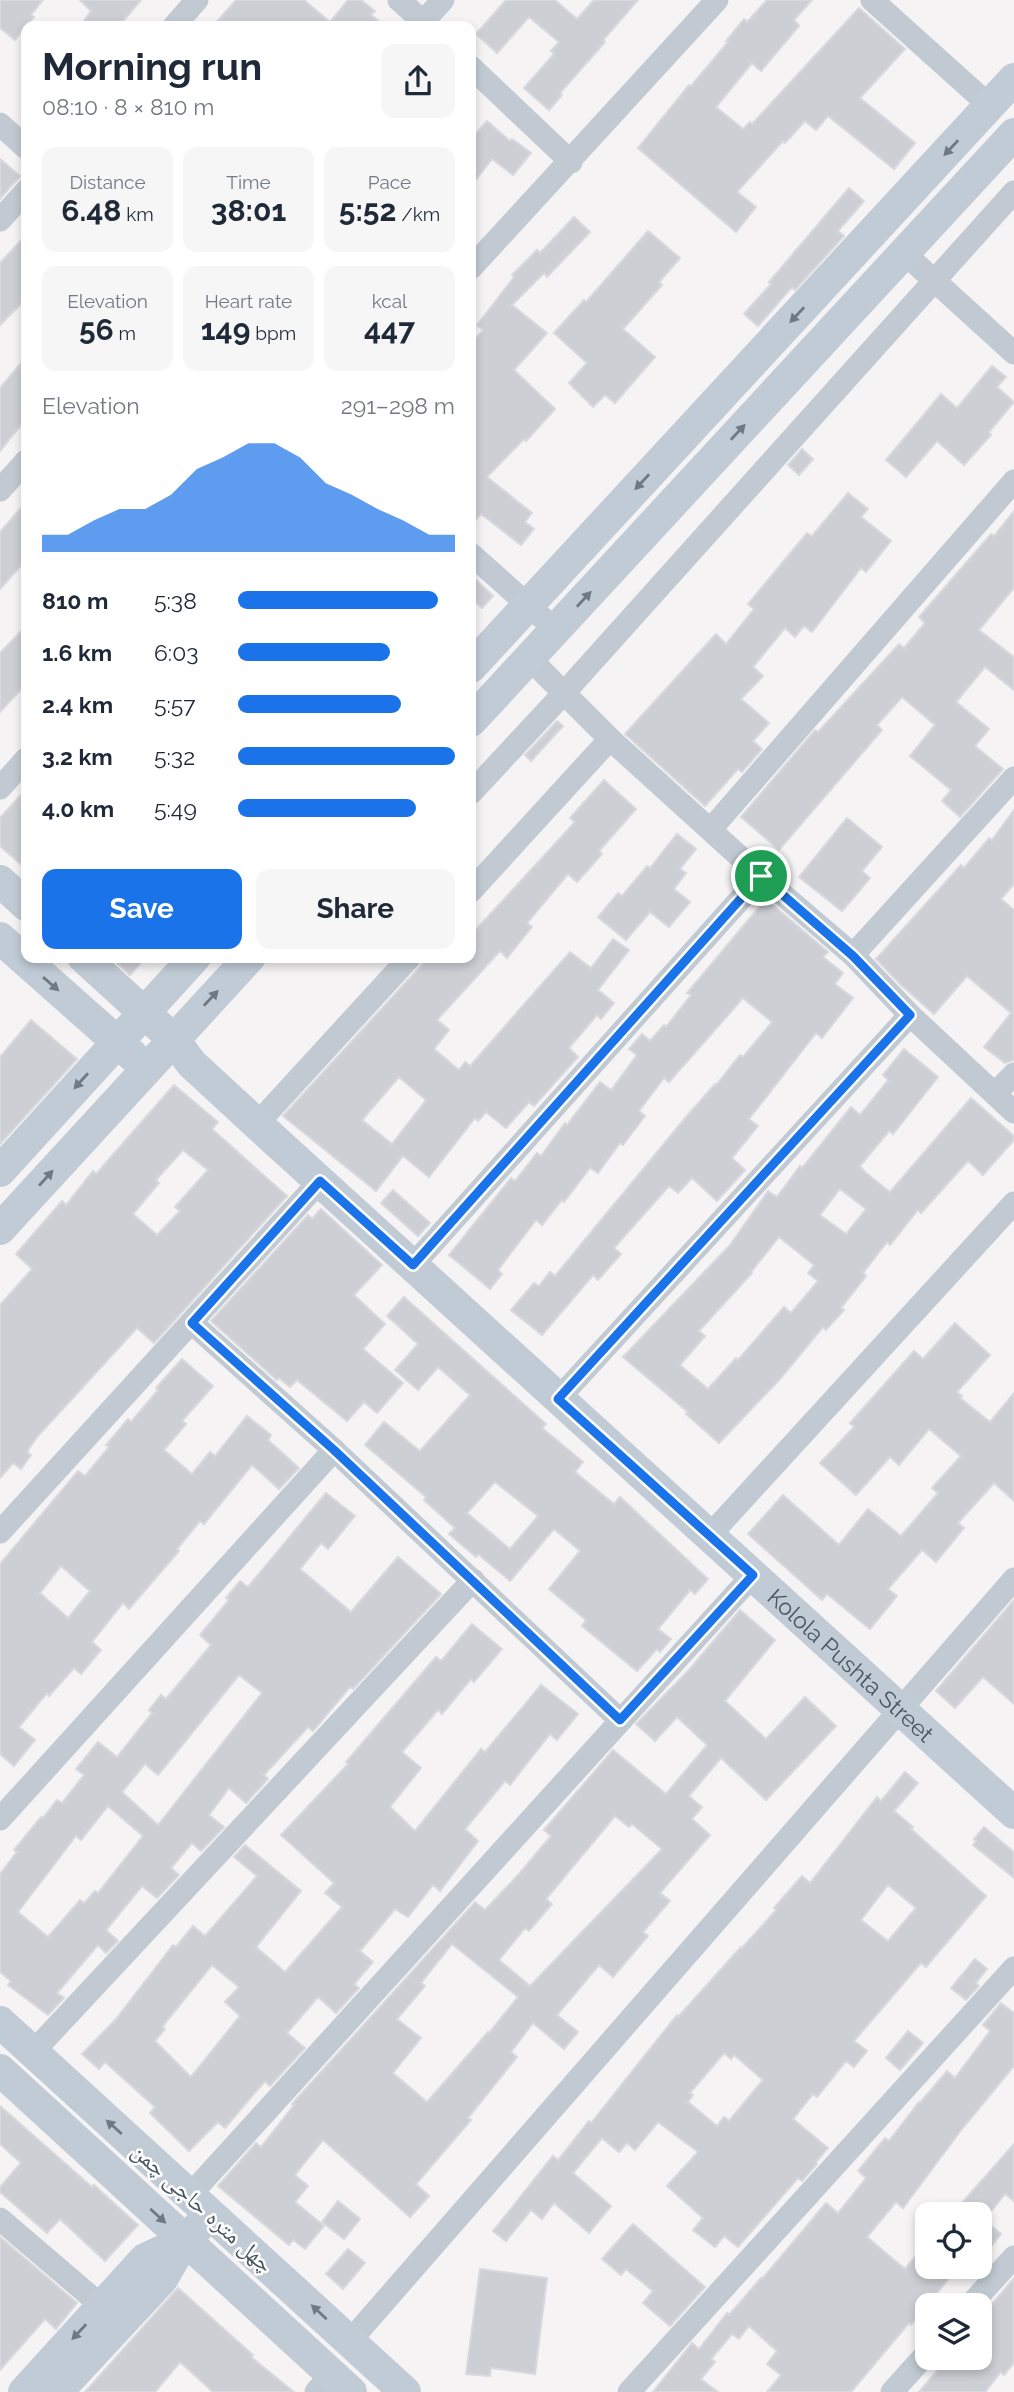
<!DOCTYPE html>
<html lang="en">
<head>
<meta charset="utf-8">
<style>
  body { margin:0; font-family:Raleway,"Noto Naskh Arabic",sans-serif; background:#f6f6f7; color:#1f2937; height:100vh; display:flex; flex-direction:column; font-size:26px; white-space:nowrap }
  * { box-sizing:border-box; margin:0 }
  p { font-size:23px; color:#747a83 }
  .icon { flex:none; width:38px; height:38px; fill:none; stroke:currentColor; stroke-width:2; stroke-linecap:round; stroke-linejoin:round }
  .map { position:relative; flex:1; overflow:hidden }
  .details { position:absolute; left:21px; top:21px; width:455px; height:942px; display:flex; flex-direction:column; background:#fff; border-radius:14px; box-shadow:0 4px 10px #0003 }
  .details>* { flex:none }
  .buttons { position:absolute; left:915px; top:2202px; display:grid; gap:14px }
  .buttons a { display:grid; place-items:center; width:77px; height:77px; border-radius:14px; background:#fff; box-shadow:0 4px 10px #0003; font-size:35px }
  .pin { position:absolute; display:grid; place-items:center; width:60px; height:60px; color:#fff; margin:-30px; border:4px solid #fff; border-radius:50%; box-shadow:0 2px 7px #0007 }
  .round { display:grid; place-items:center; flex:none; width:74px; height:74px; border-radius:14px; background:#f6f6f7 }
  .summary { display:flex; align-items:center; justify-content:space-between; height:119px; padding:0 21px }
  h1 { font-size:38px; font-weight:700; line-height:52px }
  .metrics { display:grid; grid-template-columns:repeat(3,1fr); gap:10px; height:119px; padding:7px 21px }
  .metrics div { display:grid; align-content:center; border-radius:14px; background:#f6f6f7; text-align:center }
  .metrics b { font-size:30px; font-weight:700 }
  .metrics small { font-size:19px; font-weight:400 }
  .metrics p { font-size:19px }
  .chart { height:196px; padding:14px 21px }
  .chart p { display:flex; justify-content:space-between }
  .chart svg { width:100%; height:126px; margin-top:7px; fill:#1a73e8; opacity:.7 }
  .action { display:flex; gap:14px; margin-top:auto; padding:14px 21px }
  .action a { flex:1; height:80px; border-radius:14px; background:#1a73e8; color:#fff; font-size:28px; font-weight:700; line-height:80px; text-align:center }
  .action a+a { background:#f6f6f7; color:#1f2937 }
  ul { padding:0 21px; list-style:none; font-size:23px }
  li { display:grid; grid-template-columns:112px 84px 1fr; align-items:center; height:52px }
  li i { height:18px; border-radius:9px; background:#1a73e8 }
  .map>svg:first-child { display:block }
  .building { fill:#cdcfd5; stroke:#d7d9de; stroke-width:2; fill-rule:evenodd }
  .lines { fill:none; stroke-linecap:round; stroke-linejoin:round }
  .street { stroke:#c1cad2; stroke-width:23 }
  .secondary { stroke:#c1cbd6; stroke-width:32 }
  .oneway { fill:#6e7984 }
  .route-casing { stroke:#fff; stroke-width:14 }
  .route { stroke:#1a73e8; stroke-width:9 }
  .labels { text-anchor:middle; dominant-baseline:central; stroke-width:5; stroke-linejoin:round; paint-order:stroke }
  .street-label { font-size:23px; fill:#4a5661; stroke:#fff }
</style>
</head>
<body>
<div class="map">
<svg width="1014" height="2392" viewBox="0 0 1014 2392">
  <rect width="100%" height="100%" fill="#f5f3f3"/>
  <g class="building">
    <polygon points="0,0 43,0 31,15 34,17 15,40 0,28"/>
    <polygon points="80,0 141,0 119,26 80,26 91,11"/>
    <polygon points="236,0 304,0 330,22 348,0 361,0 375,11 371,15 385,26 213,26"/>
    <polygon points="506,0 555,0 577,19 594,0 638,0 603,40 605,42 560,93 562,95 549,110 524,88 554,54 551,51 559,42 529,17 497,53 476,34"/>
    <polygon points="767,0 812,0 794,20 799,26 761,71 752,63 716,107 743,129 750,122 752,124 859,8 905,49 860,98 915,143 894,169 828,116 816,130 805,121 785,143 783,141 737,192 756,207 736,232 638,148 689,85 691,86 728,42 726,41 744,19 747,22"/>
    <polygon points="487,121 510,141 512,139 531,153 513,175 492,159 471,186 471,139"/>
    <polygon points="0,159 20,176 0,199"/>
    <polygon points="849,188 864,201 838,231 844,236 795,290 792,287 758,326 744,314 771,284 769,282"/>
    <polygon points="574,217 590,232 547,277 544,273 512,305 547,333 514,370 555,409 526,441 524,439 487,477 532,513 525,522 534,529 521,545 481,514 471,526 471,344 483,330 477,325 514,277 512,275 537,250 540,253"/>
    <polygon points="648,231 680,258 659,282 662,285 623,329 655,357 615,403 605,395 593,407 569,383 587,363 554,333 584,300 586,302"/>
    <polygon points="26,235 26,299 0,325 0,263"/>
    <polygon points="26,357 26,419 0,451 0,388"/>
    <polygon points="992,366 1006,377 997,387 1014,402 989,432 991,435 964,465 937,441 906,477 886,460 941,394 957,408"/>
    <polygon points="802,449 813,459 799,475 788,465"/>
    <polygon points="848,493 868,509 861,517 891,541 866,572 861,568 812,632 804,626 795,637 785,628 753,667 763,676 741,699 769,723 753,741 762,749 742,772 738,769 705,806 625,734 716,634 726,644 754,609 748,604 807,533 812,536"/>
    <polygon points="26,502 26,560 0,589 0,532"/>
    <polygon points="1014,511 1014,588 979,630 1014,657 1014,690 985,667 956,702 989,729 975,746 1003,769 960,817 942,801 951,790 910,756 935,725 902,697 877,725 882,730 779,850 741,817 815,730 818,732 899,644 904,648 925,623 919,617 991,534 994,536"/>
    <polygon points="471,575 493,596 482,608 471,598"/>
    <polygon points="26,626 26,684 0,712 0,653"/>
    <polygon points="557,721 563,726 531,761 525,755"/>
    <path d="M 604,780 L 636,809 L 599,851 L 602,854 L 577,882 L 568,874 L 527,923 L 532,927 L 507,958 L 500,951 L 437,1020 L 449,1030 L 434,1049 L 459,1070 L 465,1062 L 470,1066 L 570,952 L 591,968 L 613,939 L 629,950 L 598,990 L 614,1003 L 601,1019 L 597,1015 L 569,1048 L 578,1057 L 534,1106 L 529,1102 L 506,1128 L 486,1112 L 478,1121 L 475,1118 L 429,1177 L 403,1156 L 376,1191 L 283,1116 L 429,957 L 471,957 L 471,935 L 575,822 L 570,818 ZM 399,1077 L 426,1100 L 392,1144 L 362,1120 Z"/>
    <polygon points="26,789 26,869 0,846 0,818"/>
    <polygon points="1014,810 1014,884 1001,899 1014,910 1014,1060 1005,1063 984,1047 1011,1013 967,976 934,1014 901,985 876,959 961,865 964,868 989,838 992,840"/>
    <polygon points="847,818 882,847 862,871 870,878 842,911 799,877"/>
    <polygon points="677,834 696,849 680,869 686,873 674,889 690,902 669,927 650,912 626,940 598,917 618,893 622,896 647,866 650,868"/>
    <polygon points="766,899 828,952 823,957 843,973 835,984 853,998 822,1038 816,1033 749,1119 758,1126 732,1158 745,1170 717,1201 692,1178 678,1193 669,1186 614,1248 621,1254 598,1280 593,1275 542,1335 511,1310 534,1283 539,1286 550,1272 555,1276 686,1117 715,1084 716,1085 740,1055 743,1057 772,1022 743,998 669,1082 664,1078 639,1111 645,1116 623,1145 620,1143 598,1173 590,1168 564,1202 562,1200 542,1225 536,1220 498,1270 502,1274 490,1289 449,1255 511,1178 515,1181 537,1153 541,1156 565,1123 567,1125 600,1082 611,1090 637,1055 629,1049 642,1034 650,1041 664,1025 666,1027 691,995 687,993"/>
    <polygon points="111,957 146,957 130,975"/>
    <polygon points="31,1020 77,1059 0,1144 0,1057"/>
    <path d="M 904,1049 L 938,1077 L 893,1134 L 889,1131 L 860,1166 L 865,1172 L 890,1192 L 971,1098 L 1014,1136 L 1014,1140 L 983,1175 L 968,1161 L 921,1213 L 918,1210 L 890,1245 L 887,1242 L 863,1273 L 866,1276 L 841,1308 L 844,1310 L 826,1330 L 823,1327 L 780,1379 L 719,1443 L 686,1414 L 688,1412 L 623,1357 L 730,1245 L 768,1191 L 777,1197 L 800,1166 L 802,1168 L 851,1107 L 860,1115 L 888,1080 L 883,1075 ZM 840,1189 L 866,1209 L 846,1234 L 820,1215 ZM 779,1237 L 814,1265 L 808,1273 L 818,1281 L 791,1313 L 784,1307 L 738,1360 L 736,1358 L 708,1389 L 680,1365 L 705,1336 L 699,1331 L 752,1273 L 751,1272 Z"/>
    <path d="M 174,1085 L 218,1122 L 212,1129 L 287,1196 L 154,1343 L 137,1328 L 37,1437 L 27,1452 L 31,1455 L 21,1469 L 13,1463 L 0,1478 L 0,1305 L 32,1269 L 16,1254 L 62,1201 L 66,1205 L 93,1171 L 96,1174 ZM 183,1150 L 208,1170 L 175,1207 L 180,1211 L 157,1235 L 133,1214 L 159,1183 L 156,1180 Z"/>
    <polygon points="393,1190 430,1223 418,1236 381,1203"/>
    <polygon points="321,1209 382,1265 354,1295 385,1324 363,1349 403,1383 377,1413 364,1402 347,1421 297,1380 290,1387 279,1378 277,1380 211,1321 308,1215 312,1219"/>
    <path d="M 404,1297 L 546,1424 L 542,1428 L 583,1462 L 575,1472 L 614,1504 L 620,1497 L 708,1579 L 695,1594 L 690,1590 L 658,1629 L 671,1639 L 660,1652 L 657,1649 L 637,1671 L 582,1626 L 586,1620 L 549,1589 L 580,1551 L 554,1529 L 510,1581 L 478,1554 L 476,1557 L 449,1534 L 455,1528 L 424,1500 L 426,1497 L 365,1445 L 384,1422 L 420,1451 L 470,1395 L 438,1367 L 418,1390 L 395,1370 L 418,1344 L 387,1316 ZM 495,1482 L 538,1516 L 510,1549 L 467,1513 Z"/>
    <polygon points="955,1323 990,1355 957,1392 962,1396 960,1398 990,1422 1014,1393 1014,1501 994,1483 958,1523 964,1528 936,1562 922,1550 888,1589 897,1596 870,1629 827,1594 822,1600 748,1534 783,1495 839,1545 868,1509 901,1536 938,1493 932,1488 961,1456 929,1429 899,1465 890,1457 856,1495 820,1463 854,1427 850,1423 914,1351 923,1359"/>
    <path d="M 182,1359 L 213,1386 L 182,1421 L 186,1424 L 164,1450 L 192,1474 L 210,1452 L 215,1456 L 247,1416 L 271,1435 L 268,1440 L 299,1468 L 279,1489 L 252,1465 L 204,1524 L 200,1521 L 177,1549 L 179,1551 L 129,1609 L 123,1603 L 92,1642 L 101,1650 L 81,1674 L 74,1668 L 49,1696 L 47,1693 L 19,1727 L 35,1740 L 14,1766 L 0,1754 L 0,1564 L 78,1471 L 85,1476 L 109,1447 L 106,1445 L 128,1419 L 131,1422 L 158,1390 L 156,1388 ZM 61,1566 L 90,1591 L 68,1618 L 40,1593 Z"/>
    <path d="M 326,1493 L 355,1516 L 328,1549 L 321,1543 L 300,1569 L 351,1612 L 398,1557 L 441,1594 L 353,1689 L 350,1687 L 313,1731 L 308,1727 L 264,1775 L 268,1779 L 246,1803 L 229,1788 L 209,1815 L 224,1827 L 201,1851 L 192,1843 L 171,1868 L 179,1875 L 157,1898 L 142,1886 L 106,1930 L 118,1941 L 106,1953 L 98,1945 L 57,1993 L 64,1998 L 48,2015 L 8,1985 L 11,1981 L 0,1972 L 0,1874 L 17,1852 L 14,1850 L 41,1817 L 43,1818 L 57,1800 L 62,1803 L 84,1775 L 76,1769 L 98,1742 L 117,1757 L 152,1713 L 149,1710 L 161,1695 L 166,1699 L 211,1645 L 200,1635 L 229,1600 L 226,1598 L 240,1581 L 248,1587 ZM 239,1675 L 262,1693 L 158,1825 L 122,1792 L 145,1764 L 158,1775 ZM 108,1806 L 143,1836 L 98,1893 L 95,1891 L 84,1903 L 80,1900 L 48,1937 L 18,1912 L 76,1836 L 81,1840 Z"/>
    <polygon points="1014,1600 1014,1704 983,1677 955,1708 936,1691"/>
    <path d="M 740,1610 L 775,1640 L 725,1701 L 766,1739 L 805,1697 L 836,1726 L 766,1800 L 721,1758 L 689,1796 L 702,1807 L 692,1819 L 710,1835 L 660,1893 L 670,1901 L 643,1932 L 648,1936 L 613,1977 L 599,1965 L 557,2015 L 578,2032 L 564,2049 L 533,2023 L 511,2052 L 517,2057 L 468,2118 L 471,2120 L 416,2184 L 429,2196 L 410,2217 L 323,2140 L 295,2175 L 308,2186 L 295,2202 L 324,2226 L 305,2249 L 293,2240 L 289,2245 L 218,2186 L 256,2143 L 261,2147 L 294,2105 L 292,2104 L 475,1902 L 485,1910 L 519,1874 L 551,1836 L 544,1830 L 613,1750 L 666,1794 L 707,1745 L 677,1717 L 655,1741 L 636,1724 L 689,1670 ZM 615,1816 L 629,1827 L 632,1824 L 662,1849 L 530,1986 L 499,1960 L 525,1928 L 529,1931 L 552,1904 L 546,1899 ZM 452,1944 L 518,1997 L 489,2033 L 488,2032 L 427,2102 L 393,2073 L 421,2038 L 397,2019 L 425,1986 L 421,1983 Z"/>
    <path d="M 472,1624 L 502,1649 L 474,1682 L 471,1679 L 442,1714 L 438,1710 L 402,1752 L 421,1768 L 390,1807 L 415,1831 L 481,1749 L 485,1752 L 541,1685 L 578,1714 L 557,1740 L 550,1734 L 510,1785 L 505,1781 L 465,1829 L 478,1841 L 440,1891 L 433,1885 L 408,1917 L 395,1909 L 360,1951 L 373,1962 L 354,1984 L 359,1988 L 336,2013 L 318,1997 L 287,2033 L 305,2048 L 270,2086 L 265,2081 L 225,2128 L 218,2122 L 189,2151 L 150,2113 L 155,2107 L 105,2062 L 99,2069 L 82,2054 L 116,2019 L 173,1945 L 176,1947 L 193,1926 L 205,1936 L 257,1876 L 234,1857 L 245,1845 L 301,1891 L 256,1947 L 285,1972 L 342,1907 L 325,1893 L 334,1883 L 281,1835 L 348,1764 L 346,1762 L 436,1657 L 441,1661 ZM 212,1965 L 239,1987 L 225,2002 L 240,2016 L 191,2077 L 155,2041 L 165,2029 L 162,2027 Z"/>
    <path d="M 905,1772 L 918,1783 L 894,1811 L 913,1827 L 911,1829 L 986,1896 L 926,1967 L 921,1963 L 854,2041 L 867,2051 L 854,2067 L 846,2061 L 817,2097 L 813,2094 L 793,2119 L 828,2148 L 816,2162 L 817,2164 L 802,2181 L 798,2178 L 738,2247 L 724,2236 L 715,2247 L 693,2230 L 703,2218 L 667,2186 L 698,2152 L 658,2122 L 635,2150 L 627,2143 L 619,2152 L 602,2138 L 573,2173 L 611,2206 L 589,2233 L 554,2203 L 542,2219 L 531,2210 L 506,2241 L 493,2231 L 553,2156 L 558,2160 L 589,2121 L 591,2123 L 677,2015 L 678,2017 L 741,1947 L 742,1948 L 776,1910 L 774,1908 L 802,1876 L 810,1883 L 877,1797 L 881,1801 ZM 888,1885 L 916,1908 L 888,1941 L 861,1920 ZM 724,2053 L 731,2059 L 734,2055 L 763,2080 L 729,2121 L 724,2117 L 717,2126 L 688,2102 L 693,2095 L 690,2093 Z"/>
    <polygon points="984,1827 1014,1852 1014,1878 973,1845 976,1841 974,1839"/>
    <polygon points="975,1959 987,1969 976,1983 979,1986 966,2000 951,1988"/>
    <polygon points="1001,2003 1014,2013 1014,2066 962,2129 903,2208 896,2202 867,2237 905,2269 928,2241 928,2266 959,2266 911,2325 909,2323 851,2392 767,2392 781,2375 767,2364 777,2351 749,2326 739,2339 732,2334 711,2359 715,2362 701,2379 718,2392 653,2392 692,2343 699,2349 727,2313 729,2315 761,2278 762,2279 826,2203 838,2213 866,2178 858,2171 885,2138 889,2141 919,2102 920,2103 947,2071 955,2078 990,2031 983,2025"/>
    <polygon points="908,2031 923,2043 900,2070 886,2058"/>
    <polygon points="0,2106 92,2187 94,2185 138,2225 105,2261 60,2219 47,2233 0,2192 0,2187 21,2163 0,2144"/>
    <polygon points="1014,2144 1014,2201 1005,2194 989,2214 952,2214"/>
    <polygon points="338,2201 360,2219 344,2239 322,2222"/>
    <polygon points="980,2217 1001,2234 980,2261"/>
    <polygon points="633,2224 705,2287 670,2326 643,2303 653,2291 626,2269 621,2275 602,2259"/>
    <polygon points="0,2237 77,2303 56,2329 45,2319 0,2370"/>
    <polygon points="348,2249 365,2263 343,2289 326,2274"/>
    <polygon points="480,2269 547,2278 535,2374 491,2368 490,2376 466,2374"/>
    <polygon points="1014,2278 1014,2363 1004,2375 1001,2372 985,2392 919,2392 949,2357 980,2357 980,2322 988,2311 987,2310"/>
    <polygon points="178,2288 253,2355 251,2357 294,2392 213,2392 180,2362 155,2392 85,2392"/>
  </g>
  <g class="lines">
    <g class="street">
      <polyline points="399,0 428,26"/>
      <polyline points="872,0 990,106"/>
      <polyline points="174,26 197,0"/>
      <polyline points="419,26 443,0"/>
      <polyline points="471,67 571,162"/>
      <polyline points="0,124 26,148"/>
      <polyline points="0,220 26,191"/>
      <polyline points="904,253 1014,353"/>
      <polyline points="471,268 717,0"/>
      <polyline points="0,490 26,461"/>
      <polyline points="471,554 556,630"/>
      <polyline points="529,658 610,739 761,876 853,955 910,1015 1014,1112"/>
      <polyline points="0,788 26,759"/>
      <polyline points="471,793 564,693 1014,192"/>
      <polyline points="711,829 1014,481"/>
      <polyline points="471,891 610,739"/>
      <polyline points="853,955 1014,778"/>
      <polyline points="995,1094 1014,1074"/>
      <polyline points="257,1124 410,957"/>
      <polyline points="413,1265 761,876"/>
      <polyline points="192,1323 334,1450 620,1720"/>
      <polyline points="558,1399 910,1015"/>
      <polyline points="0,1532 320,1181"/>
      <polyline points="710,1535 1014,1203"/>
      <polyline points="0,1819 334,1450"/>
      <polyline points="33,2052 473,1580"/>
      <polyline points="190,2195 753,1575"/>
      <polyline points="0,2219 103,2307"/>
      <polyline points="970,2305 1014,2257"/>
      <polyline points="350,2341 1014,1579"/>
      <polyline points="316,2392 332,2374"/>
      <polyline points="629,2392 1014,1968"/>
      <polyline points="892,2392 928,2352"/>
    </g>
    <g class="secondary">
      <polyline points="471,667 1014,79"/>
      <polyline points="471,721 1014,134"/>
      <polyline points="0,881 26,905"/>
      <polyline points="0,938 133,1056"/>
      <path id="s1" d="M 83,957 L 173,1039 L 192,1064 L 257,1124 L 1014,1813"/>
      <polyline points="0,1171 195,957"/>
      <polyline points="0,1229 250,957"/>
      <polyline points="0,2022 405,2392"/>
      <polyline points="0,2070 351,2392"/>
      <polyline points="24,2392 145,2259 184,2241"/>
      <polyline points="57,2392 162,2279 184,2241 199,2226"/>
    </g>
  </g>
  <defs><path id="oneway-solid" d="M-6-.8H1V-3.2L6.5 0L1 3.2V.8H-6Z" transform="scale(1.75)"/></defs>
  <g class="oneway">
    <use href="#oneway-solid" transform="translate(951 148) rotate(133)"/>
    <use href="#oneway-solid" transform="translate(797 315) rotate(133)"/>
    <use href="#oneway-solid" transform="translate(738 432) rotate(-47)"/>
    <use href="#oneway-solid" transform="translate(642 482) rotate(133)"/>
    <use href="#oneway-solid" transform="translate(584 599) rotate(-47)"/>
    <use href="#oneway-solid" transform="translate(51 984) rotate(41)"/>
    <use href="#oneway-solid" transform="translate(211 998) rotate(-47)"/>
    <use href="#oneway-solid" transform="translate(81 1081) rotate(132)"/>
    <use href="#oneway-solid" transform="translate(46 1178) rotate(-48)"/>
    <use href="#oneway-solid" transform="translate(114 2127) rotate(-138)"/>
    <use href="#oneway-solid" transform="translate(158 2216) rotate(43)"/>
    <use href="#oneway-solid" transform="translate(319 2312) rotate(-137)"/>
    <use href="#oneway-solid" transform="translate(79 2332) rotate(133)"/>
  </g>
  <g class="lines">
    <g class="route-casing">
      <polygon id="route" points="761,876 853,956 910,1015 558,1399 753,1575 620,1720 334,1450 192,1323 320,1181 413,1265"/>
    </g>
    <use href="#route" class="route"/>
  </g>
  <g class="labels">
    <g class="street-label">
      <text stroke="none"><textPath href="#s1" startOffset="1045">Kolola Pushta Street</textPath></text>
      <text transform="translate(203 2207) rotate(42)">چهل متره حاجی چمن</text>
    </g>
  </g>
</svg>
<div class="buttons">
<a><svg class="icon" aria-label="locate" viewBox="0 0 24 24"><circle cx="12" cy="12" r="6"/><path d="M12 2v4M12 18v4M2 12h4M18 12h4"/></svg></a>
<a><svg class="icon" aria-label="layers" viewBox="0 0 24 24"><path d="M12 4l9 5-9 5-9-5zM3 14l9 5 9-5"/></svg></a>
</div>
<div class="pin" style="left:761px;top:876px;background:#1e9e55"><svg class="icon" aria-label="arrive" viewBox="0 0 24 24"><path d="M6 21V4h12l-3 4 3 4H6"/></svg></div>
<section class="details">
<div class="summary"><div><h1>Morning run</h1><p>08:10 · 8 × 810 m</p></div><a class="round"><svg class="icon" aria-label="share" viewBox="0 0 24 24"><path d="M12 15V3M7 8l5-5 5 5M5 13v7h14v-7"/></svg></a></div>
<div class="metrics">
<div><p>Distance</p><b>6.48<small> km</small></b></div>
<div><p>Time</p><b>38:01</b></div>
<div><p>Pace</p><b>5:52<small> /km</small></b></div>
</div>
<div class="metrics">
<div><p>Elevation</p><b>56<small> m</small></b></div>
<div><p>Heart rate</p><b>149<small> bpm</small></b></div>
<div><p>kcal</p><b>447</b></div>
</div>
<div class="chart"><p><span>Elevation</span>291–298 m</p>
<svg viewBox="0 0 160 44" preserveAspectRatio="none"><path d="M0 44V38L10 38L20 33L30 29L40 29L50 24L60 15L70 11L80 6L90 6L100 11L110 20L120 24L130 29L140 33L150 38L160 38V44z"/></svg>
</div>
<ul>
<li><b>810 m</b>5:38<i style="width:92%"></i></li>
<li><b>1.6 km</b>6:03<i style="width:70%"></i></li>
<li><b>2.4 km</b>5:57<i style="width:75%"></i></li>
<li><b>3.2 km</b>5:32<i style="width:100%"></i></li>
<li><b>4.0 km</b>5:49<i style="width:82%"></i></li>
</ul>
<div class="action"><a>Save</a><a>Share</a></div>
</section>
</div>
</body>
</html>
